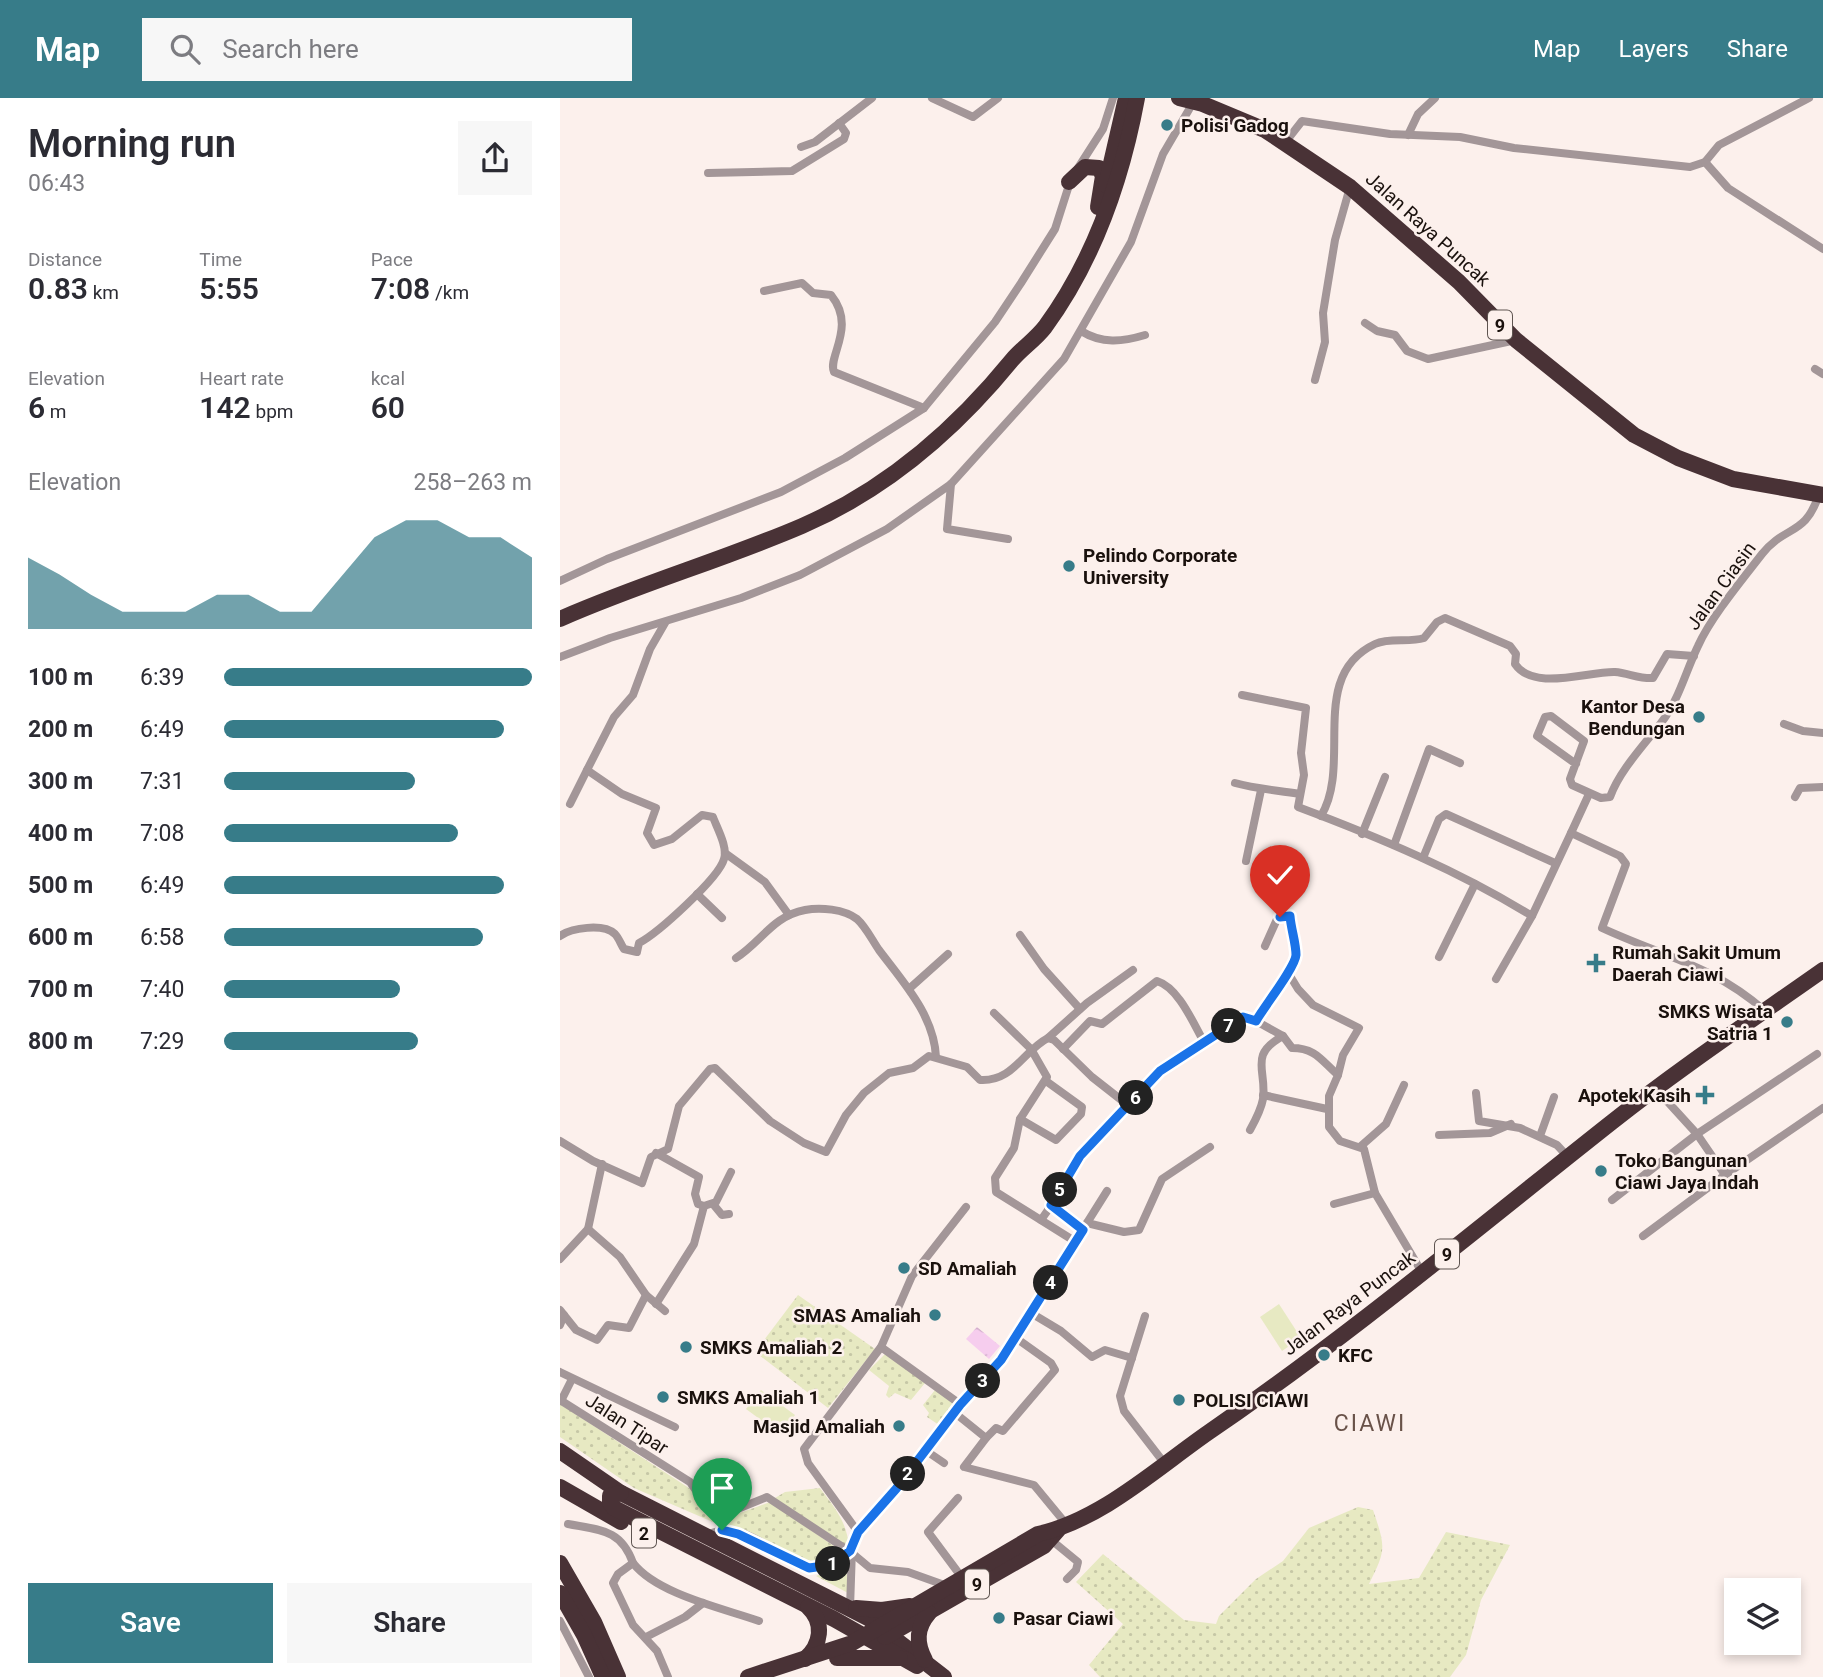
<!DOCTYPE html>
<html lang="en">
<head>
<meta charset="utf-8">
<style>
  body { margin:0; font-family:Roboto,sans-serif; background:#f7f7f7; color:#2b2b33; height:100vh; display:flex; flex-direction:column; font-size:26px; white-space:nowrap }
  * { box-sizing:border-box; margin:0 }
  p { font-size:23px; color:#7c7c81 }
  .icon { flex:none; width:38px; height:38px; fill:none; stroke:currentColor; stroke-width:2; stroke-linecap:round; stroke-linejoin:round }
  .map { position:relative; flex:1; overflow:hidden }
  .sheet { display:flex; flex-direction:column; background:#fff; width:560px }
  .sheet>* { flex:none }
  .controls { position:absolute; left:1164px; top:1480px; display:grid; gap:14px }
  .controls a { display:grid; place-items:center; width:77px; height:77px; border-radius:0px; background:#fff; box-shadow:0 4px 10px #0003; font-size:35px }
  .pin { position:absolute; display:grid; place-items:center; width:60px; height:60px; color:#fff; margin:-72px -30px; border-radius:50% 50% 50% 0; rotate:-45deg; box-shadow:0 0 7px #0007 }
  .pin .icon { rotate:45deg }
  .km { position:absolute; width:35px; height:35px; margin:-18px; border-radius:50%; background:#222; color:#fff; font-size:19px; line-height:35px; text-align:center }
  .round { display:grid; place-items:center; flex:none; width:74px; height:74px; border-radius:0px; background:#f7f7f7 }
  .overview { display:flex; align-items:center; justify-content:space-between; height:119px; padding:0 28px }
  h1 { font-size:38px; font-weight:600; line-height:52px }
  .metrics { display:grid; grid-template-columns:repeat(3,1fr); gap:10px; height:119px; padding:7px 28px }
  .metrics div { display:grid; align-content:center }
  .metrics b { font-size:30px; font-weight:600 }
  .metrics small { font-size:19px; font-weight:400 }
  .metrics p { font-size:19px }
  .chart { height:196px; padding:14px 28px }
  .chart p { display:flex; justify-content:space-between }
  .chart svg { width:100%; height:126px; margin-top:7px; fill:#377c89; opacity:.7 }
  .primary-button { display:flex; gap:14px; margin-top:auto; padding:14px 28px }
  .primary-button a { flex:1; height:80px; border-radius:0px; background:#377c89; color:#fff; font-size:28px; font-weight:600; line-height:80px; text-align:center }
  .primary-button a+a { background:#f7f7f7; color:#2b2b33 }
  ul { padding:0 28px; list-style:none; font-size:23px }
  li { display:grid; grid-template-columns:112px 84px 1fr; align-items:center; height:52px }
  li i { height:18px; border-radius:9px; background:#377c89 }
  header { display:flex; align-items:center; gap:42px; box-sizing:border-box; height:98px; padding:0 35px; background:#377c89; color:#fff }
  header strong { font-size:33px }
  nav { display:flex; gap:38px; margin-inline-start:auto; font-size:24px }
  .search { width:490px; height:63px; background:#f7f7f7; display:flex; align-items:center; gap:18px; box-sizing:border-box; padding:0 24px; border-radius:0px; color:#7c7c81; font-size:26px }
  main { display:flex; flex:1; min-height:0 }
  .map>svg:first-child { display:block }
  .green { fill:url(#green-dots) }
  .pitch { fill:#e7e9c2 }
  .water { fill:url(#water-ripples) }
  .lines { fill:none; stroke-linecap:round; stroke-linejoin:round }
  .street { stroke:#a39698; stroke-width:8 }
  .highway { stroke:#493236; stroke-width:16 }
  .route-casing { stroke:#fff; stroke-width:14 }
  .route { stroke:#1a73e8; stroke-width:9 }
  .poi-dot { fill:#377c89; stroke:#fcf0ec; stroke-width:2.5 }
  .labels { text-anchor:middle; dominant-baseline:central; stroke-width:5; stroke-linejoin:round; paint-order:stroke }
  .shield { fill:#fcf0ec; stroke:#5e5450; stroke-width:2 }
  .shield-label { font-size:18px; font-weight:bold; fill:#1a110d }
  .poi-label { font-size:19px; font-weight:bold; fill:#1a110d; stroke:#fcf0ec; text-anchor:start }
  .street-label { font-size:19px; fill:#1a110d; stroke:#fcf0ec }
  .quarter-label { font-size:23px; letter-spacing:2px; fill:#695249; stroke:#fcf0ec }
</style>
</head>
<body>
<header>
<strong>Map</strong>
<div class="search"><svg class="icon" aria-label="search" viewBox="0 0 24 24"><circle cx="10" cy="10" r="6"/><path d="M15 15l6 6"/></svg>Search here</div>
<nav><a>Map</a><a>Layers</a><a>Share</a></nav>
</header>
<main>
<section class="sheet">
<div class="overview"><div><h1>Morning run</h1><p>06:43</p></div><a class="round"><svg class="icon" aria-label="share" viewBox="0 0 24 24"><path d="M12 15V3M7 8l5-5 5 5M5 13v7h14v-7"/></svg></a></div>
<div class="metrics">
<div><p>Distance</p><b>0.83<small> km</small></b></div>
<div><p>Time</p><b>5:55</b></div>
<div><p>Pace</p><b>7:08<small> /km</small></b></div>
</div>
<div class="metrics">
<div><p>Elevation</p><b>6<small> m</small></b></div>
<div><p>Heart rate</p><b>142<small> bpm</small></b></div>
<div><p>kcal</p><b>60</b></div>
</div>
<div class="chart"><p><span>Elevation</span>258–263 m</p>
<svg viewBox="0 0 160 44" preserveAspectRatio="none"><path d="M0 44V19L10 25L20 32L30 38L40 38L50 38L60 32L70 32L80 38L90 38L100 25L110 12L120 6L130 6L140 12L150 12L160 19V44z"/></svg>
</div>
<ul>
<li><b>100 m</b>6:39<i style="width:100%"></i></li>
<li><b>200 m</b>6:49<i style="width:91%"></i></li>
<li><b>300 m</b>7:31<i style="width:62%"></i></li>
<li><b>400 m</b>7:08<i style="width:76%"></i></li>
<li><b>500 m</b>6:49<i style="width:91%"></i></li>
<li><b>600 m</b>6:58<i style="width:84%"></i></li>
<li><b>700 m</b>7:40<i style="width:57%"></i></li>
<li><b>800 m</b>7:29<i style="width:63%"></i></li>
</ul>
<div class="primary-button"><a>Save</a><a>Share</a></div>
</section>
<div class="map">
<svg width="1263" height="1579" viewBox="0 0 1263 1579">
  <defs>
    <pattern id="green-dots" width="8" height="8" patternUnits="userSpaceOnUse" patternTransform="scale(1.75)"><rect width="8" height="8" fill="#e7e9c2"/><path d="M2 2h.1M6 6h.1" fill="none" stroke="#c6c7a6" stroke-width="1.8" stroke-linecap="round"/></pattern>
    <pattern id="water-ripples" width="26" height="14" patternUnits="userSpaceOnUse" patternTransform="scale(1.75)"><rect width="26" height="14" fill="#f6cdee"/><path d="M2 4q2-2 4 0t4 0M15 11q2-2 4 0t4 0" fill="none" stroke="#d2afcb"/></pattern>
  </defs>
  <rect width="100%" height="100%" fill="#fcf0ec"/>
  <g class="green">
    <polygon points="238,1197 315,1251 268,1310 195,1254"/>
    <polygon points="325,1256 365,1285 351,1302 335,1295 329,1300 326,1297 329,1288 309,1272"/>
    <polygon points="375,1292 392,1304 393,1310 379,1327 367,1319 369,1315 363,1307"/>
    <polygon points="0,1306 132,1392 146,1414 154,1418 177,1416 210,1404 284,1455 271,1465 241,1462 74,1390 0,1339"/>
    <path d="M 260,1390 C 275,1410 288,1425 289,1451 L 215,1400 L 225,1394 Z"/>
    <path d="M 798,1409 L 813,1412 C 826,1450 826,1452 809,1486 L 859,1480 L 886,1434 L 950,1447 L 921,1502 L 906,1557 L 890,1579 L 540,1579 L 529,1567 L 563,1526 L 516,1484 L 543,1456 L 624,1522 L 656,1526 L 659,1518 L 696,1481 L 723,1463 L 749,1430 Z"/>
    <polygon points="286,1465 288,1495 256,1478"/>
  </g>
  <g class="pitch">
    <polygon points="719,1206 741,1240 722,1253 700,1219"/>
    <polygon points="201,1292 235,1317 221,1337 186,1311"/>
  </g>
  <polygon class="water" points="417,1229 440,1248 429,1261 406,1241"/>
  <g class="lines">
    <g class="street">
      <polyline points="372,0 413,19 438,0"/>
      <polyline points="848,37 858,16 875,0"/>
      <polyline points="724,46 742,23 830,36 900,39 954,50 1130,69 1145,64 1159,47 1249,0"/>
      <polyline points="241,49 255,44 312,0"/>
      <polyline points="1145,64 1168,90 1263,151"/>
      <polyline points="518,70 543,31 553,0"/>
      <polyline points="148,75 232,73 284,41 286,35 279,25"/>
      <path d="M 204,193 L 242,185 L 253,195 L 271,197 C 297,229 267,259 274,274 L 364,310"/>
      <polyline points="805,225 817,233 835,237 847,253 868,261 956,242"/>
      <path d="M 521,233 C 542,246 562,244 585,237"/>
      <polyline points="1255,271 1263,276"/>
      <polyline points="755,282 765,244 763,215 775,142 790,89"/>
      <polyline points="391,386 387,431 448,441"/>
      <polyline points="0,483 47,461 221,394 285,360 364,310 435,224 461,185 495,131 510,84"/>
      <polyline points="0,559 50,540 181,500 240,477 327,431 391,386 504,261 571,144 603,56 634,3"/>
      <path d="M 682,597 L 746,610 L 741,655 L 744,677 L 738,709 C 818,739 899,773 972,818 L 1011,735"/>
      <polyline points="1224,626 1243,633 1263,635"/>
      <path d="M 1016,666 L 977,638 L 985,619 L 991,618 L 1024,643 L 1010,681 L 1012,687 L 1041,700 L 1050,699 C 1060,672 1084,647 1101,625 C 1119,602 1125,575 1138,548 C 1151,519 1182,482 1202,456 C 1225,427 1246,438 1259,396"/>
      <path d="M 675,685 C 697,691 716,692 740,696"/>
      <path d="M 1029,696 L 1011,735 L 1060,758 L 1066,766 L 1042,830 C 1102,858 1153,867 1205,913"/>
      <polyline points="1235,699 1240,690 1263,689"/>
      <polyline points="10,706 27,672"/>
      <path d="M 761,718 C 793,665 747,578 815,546 C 830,539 849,545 864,540 L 877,524 L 885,520 L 950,548 L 956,556 L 955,566 C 974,594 1028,573 1055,574 C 1068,575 1080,581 1093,580 L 1107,556 L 1134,558"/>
      <polyline points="802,736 825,679"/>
      <polyline points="834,747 869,651 900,665"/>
      <polyline points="165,755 205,784 229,817"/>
      <polyline points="863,760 879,721 886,716 995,765"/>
      <polyline points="686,763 701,692"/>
      <polyline points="137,796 162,820"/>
      <polyline points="460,837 484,871 520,911"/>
      <path d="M 0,838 C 11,830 43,825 55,836 C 59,840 61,847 64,851 L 77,854 L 79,845 C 98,835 159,780 164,761 C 168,749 157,730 153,719 L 142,717 L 112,741 L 94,747 L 87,735 L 96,710 L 62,696 L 27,672 L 54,619 L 73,597 L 90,551 L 105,525"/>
      <polyline points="879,859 915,786"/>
      <path d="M 176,860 C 202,843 213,818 245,812 C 260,809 284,811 297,821 C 306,829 312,842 319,852 C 343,884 374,917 376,959"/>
      <polyline points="727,873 738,891 753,907 799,930 783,957 778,977"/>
      <polyline points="936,881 972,818"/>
      <polyline points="350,890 388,856"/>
      <polyline points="434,915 471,951 487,979 460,1021 454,1050 435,1080 436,1094 516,1144"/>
      <path d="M 696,923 L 723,938 L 732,950 C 755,950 761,962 778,977 L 769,998 L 769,1029 L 780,1043 L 804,1051 L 815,1095 L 863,1176"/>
      <polyline points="488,940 527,905 573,872"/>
      <path d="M 503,951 L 530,923 L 542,926 L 597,883 C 619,890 633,925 644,944"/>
      <polyline points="1096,991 1137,1036 1165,1077"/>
      <polyline points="916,995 919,1023 960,1030 997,1047 1009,1060"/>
      <polyline points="703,997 767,1011"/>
      <polyline points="460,1021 496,1042 521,1016 522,1009 486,983"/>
      <path d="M 690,1032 C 695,1023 701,1012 703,1001 C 707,972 688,957 723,938"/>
      <polyline points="879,1037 930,1035 951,1026"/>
      <polyline points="980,1038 994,999"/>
      <path d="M 0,1043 L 33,1063 L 82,1085 L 91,1059 L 108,1051 L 119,1008 L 150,971 L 155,970 L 210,1023 L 244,1045 L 266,1054 L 286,1017 L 304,995 L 329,975 L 353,970 L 369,958 L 407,969 L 420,982 C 453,984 463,953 488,940 L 494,942 L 532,979 L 569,1008"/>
      <polyline points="801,1048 826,1026 844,987"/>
      <polyline points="96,1055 139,1079 135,1096 138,1106 144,1108"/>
      <polyline points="1052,1102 1137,1036 1257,956"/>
      <polyline points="153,1106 162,1117 169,1116"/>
      <polyline points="774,1106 815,1095"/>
      <polyline points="144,1108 156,1104 171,1074"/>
      <polyline points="481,1122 488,1112"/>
      <polyline points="527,1125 564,1134 579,1132 602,1081 650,1049"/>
      <polyline points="28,1131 60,1159 86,1197 105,1213"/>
      <path d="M 523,1132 L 491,1107 L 520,1058 L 600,973 L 683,919 L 696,923 C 703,910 735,870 736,857 C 736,845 731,831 730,818 L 718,819 L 705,848"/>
      <polyline points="1083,1138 1165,1077 1263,1010"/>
      <polyline points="0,1161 28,1131 42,1066"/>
      <polyline points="96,1206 134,1146 144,1108"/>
      <polyline points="0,1212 4,1217 0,1227"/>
      <polyline points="471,1215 501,1233 532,1259 545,1252 572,1260"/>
      <polyline points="4,1217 16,1232 37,1242 48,1227 69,1230 86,1197"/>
      <polyline points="585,1218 560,1298 564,1313 605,1366"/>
      <polyline points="321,1249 400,1306"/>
      <polyline points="0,1274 115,1329"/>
      <polyline points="0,1302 130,1384 148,1410 159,1414 175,1412 207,1399 292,1455 310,1470 348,1474 390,1489"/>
      <polyline points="1,1303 12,1281"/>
      <polyline points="395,1315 426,1340 404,1369 474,1387 507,1427"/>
      <polyline points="426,1340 436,1330 443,1333 495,1272 491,1265 456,1240"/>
      <polyline points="365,1352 384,1365"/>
      <polyline points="398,1400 368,1434 403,1481"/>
      <path d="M 8,1426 C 40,1432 61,1431 73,1465 L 58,1476 L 53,1485 L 73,1527 L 97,1553 L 108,1579"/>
      <polyline points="298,1434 248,1365 244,1351 321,1249 352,1178 406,1109"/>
      <path d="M 146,1437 C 152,1435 160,1431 167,1432 C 216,1436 242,1499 292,1451"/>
      <polyline points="490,1441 518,1464 516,1472 507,1481"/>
      <path d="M 73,1465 C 97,1496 162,1510 199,1523"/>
      <polyline points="290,1510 292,1451 296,1437 400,1306 441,1262 547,1093"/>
      <polyline points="0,1523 29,1579"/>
      <polyline points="86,1539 125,1519 143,1505"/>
    </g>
    <g class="highway">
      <polyline points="619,0 643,6 705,32 790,89 899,184 956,242 1074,337 1118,360 1173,381 1263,397"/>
      <polyline points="509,84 525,69 539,70 543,78 538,109"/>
      <polyline points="546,87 566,0"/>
      <path d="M 0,521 C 79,486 163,462 242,428 C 325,392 395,332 452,262 C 462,250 475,242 485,229 C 534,162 562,81 577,0"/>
      <polyline points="0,1353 61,1395 308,1520 384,1579"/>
      <polyline points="0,1389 61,1424"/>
      <polyline points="61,1395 50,1398 50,1405 54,1410 274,1521 357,1568"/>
      <polyline points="0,1465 34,1524 58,1579"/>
      <polyline points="0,1495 24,1537 43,1579"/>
      <polyline points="296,1510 322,1512 350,1508"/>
      <polyline points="325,1539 484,1448 498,1432"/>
      <polyline points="277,1560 340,1560"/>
      <path d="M 245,1561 C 261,1547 265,1525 248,1509"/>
      <path d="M 365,1562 C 356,1545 356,1530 369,1515"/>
      <path d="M 188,1579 L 292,1545 L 478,1436 C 541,1422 597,1370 649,1334 C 789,1238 919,1129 1052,1024 C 1120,970 1192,922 1263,872"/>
    </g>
  </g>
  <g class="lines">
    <g class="route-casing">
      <path id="route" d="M 162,1432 L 178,1436 L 249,1470 L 271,1467 L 290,1453 L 298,1434 L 336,1391 L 400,1307 L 441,1262 L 523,1132 L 491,1107 L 520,1058 L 600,973 L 683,919 L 696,923 C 703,910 735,870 736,857 C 736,845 731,831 730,818 L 720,819"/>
    </g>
    <use href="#route" class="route"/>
  </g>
  <g class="poi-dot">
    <circle cx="607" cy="27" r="7"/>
    <circle cx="509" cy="468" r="7"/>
    <circle cx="1139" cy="619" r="7"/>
    <path d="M1032.5 854.5h7v7h7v7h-7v7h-7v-7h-7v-7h7z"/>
    <circle cx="1227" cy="924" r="7"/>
    <path d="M1141.5 986.5h7v7h7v7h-7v7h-7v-7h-7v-7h7z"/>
    <circle cx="1041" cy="1073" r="7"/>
    <circle cx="344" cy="1170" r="7"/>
    <circle cx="375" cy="1217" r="7"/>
    <circle cx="126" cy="1249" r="7"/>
    <circle cx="764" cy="1257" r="7"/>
    <circle cx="103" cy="1299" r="7"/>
    <circle cx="619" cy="1302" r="7"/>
    <circle cx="339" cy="1328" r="7"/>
    <circle cx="439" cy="1520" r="7"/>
  </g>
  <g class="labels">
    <g class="shield">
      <rect x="928" y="212.5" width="24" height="29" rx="5"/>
      <rect x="875" y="1141.5" width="24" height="29" rx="5"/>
      <rect x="72" y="1420.5" width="24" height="29" rx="5"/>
      <rect x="405" y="1471.5" width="24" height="29" rx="5"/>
    </g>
    <g class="shield-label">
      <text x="940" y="227">9</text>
      <text x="887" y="1156">9</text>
      <text x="84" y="1435">2</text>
      <text x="417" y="1486">9</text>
    </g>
    <g class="poi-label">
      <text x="621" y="27">Polisi Gadog</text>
      <text x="523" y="457">Pelindo Corporate<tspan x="523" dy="22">University</tspan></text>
      <text x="1125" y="608" text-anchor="end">Kantor Desa<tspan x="1125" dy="22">Bendungan</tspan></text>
      <text x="1052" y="854">Rumah Sakit Umum<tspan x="1052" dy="22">Daerah Ciawi</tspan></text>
      <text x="1213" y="913" text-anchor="end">SMKS Wisata<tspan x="1213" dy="22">Satria 1</tspan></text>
      <text x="1131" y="997" text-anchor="end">Apotek Kasih</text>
      <text x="1055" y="1062">Toko Bangunan<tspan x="1055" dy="22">Ciawi Jaya Indah</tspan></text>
      <text x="358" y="1170">SD Amaliah</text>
      <text x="361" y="1217" text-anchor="end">SMAS Amaliah</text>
      <text x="140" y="1249">SMKS Amaliah 2</text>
      <text x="778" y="1257">KFC</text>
      <text x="117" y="1299">SMKS Amaliah 1</text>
      <text x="633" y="1302">POLISI CIAWI</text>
      <text x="325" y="1328" text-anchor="end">Masjid Amaliah</text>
      <text x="453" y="1520">Pasar Ciawi</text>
    </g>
    <g class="street-label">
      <text transform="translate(868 131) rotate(42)">Jalan Raya Puncak</text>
      <text transform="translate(1161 488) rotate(-54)">Jalan Ciasin</text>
      <text transform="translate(789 1205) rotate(-37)">Jalan Raya Puncak</text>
      <text transform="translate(67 1326) rotate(33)">Jalan Tipar</text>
    </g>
    <g class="quarter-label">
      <text x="810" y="1325">CIAWI</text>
    </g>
  </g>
</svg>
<div class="controls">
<a><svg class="icon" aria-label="layers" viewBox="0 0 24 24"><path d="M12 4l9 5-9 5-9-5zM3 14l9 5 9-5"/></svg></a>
</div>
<div class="pin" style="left:162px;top:1432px;background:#1e9e55"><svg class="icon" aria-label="arrive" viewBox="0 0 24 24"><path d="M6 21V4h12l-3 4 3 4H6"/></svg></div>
<div class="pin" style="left:720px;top:819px;background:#d93025"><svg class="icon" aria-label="check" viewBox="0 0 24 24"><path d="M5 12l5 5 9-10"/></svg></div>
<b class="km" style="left:273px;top:1466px">1</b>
<b class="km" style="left:348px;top:1376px">2</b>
<b class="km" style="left:423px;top:1283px">3</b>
<b class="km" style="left:491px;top:1185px">4</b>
<b class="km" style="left:500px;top:1092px">5</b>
<b class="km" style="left:576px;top:1000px">6</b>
<b class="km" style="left:669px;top:928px">7</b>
</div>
</main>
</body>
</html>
